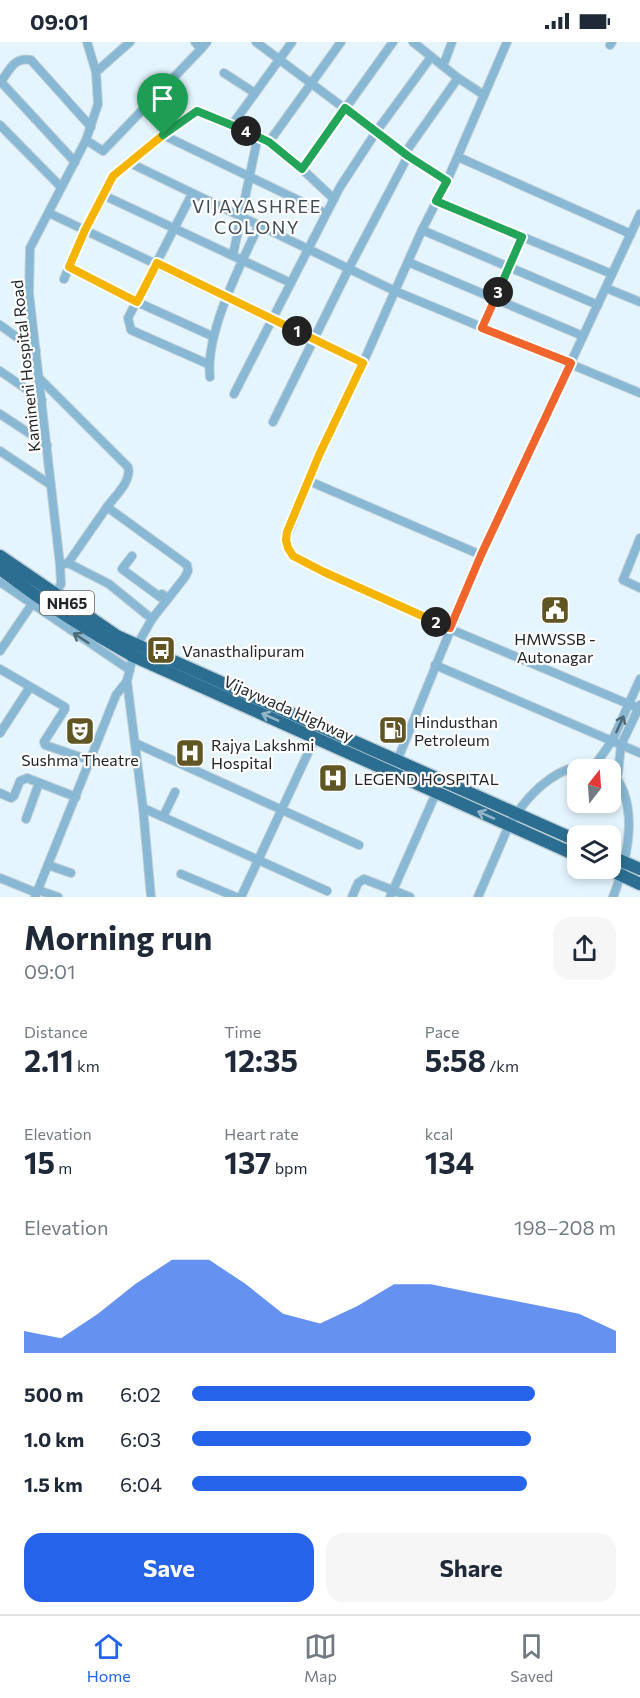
<!DOCTYPE html>
<html lang="en">
<head>
<meta charset="utf-8">
<style>
  body { margin:0; font-family:Commissioner,sans-serif; background:#f6f6f7; color:#1f2937; height:100vh; display:flex; flex-direction:column; font-size:22px; white-space:nowrap }
  * { box-sizing:border-box; margin:0 }
  p { font-size:20px; color:#747a83 }
  .icon { flex:none; width:33px; height:33px; fill:none; stroke:currentColor; stroke-width:2; stroke-linecap:round; stroke-linejoin:round }
  .map { position:relative; height:855px; overflow:hidden }
  .side { display:flex; flex-direction:column; background:#fff; flex:1 }
  .side>* { flex:none }
  .needle { width:39px; rotate:17deg }
  .controls { position:absolute; left:567px; top:717px; display:grid; gap:12px }
  .controls a { display:grid; place-items:center; width:54px; height:54px; border-radius:12px; background:#fff; box-shadow:0 3px 9px #0003; font-size:30px }
  .pin { position:absolute; display:grid; place-items:center; width:51px; height:51px; color:#fff; margin:-62px -26px; border-radius:50% 50% 50% 0; rotate:-45deg; box-shadow:0 0 6px #0007 }
  .pin .icon { rotate:45deg }
  .km { position:absolute; width:30px; height:30px; margin:-15px; border-radius:50%; background:#222; color:#fff; font-size:16px; line-height:30px; text-align:center }
  .round { display:grid; place-items:center; flex:none; width:63px; height:63px; border-radius:18px; background:#f6f6f7 }
  .summary { display:flex; align-items:center; justify-content:space-between; height:102px; padding:0 24px }
  h1 { font-size:33px; font-weight:700; line-height:45px }
  .metrics { display:grid; grid-template-columns:repeat(3,1fr); gap:9px; height:102px; padding:6px 24px }
  .metrics div { display:grid; align-content:center }
  .metrics b { font-size:30px; font-weight:700 }
  .metrics small { font-size:16px; font-weight:400 }
  .metrics p { font-size:16px }
  .chart { height:168px; padding:12px 24px }
  .chart p { display:flex; justify-content:space-between }
  .chart svg { width:100%; height:108px; margin-top:6px; fill:#2563eb; opacity:.7 }
  .cta { display:flex; gap:12px; margin-top:auto; padding:12px 24px }
  .cta a { flex:1; height:69px; border-radius:18px; background:#2563eb; color:#fff; font-size:24px; font-weight:700; line-height:69px; text-align:center }
  .cta a+a { background:#f6f6f7; color:#1f2937 }
  ul { padding:0 24px; list-style:none; font-size:20px }
  li { display:grid; grid-template-columns:96px 72px 1fr; align-items:center; height:45px }
  li i { height:15px; border-radius:8px; background:#2563eb }
  .status { display:flex; justify-content:space-between; align-items:center; height:42px; padding:0 30px; background:#fff; direction:ltr }
  .status svg { height:16px; fill:currentColor }
  .menu { display:flex; justify-content:space-around; align-items:center; height:84px; border-top:2px solid #e0e1e3; background:#fff; font-size:16px; color:#747a83 }
  .menu a { display:grid; justify-items:center; gap:3px }
  .menu .on { color:#2563eb }
  .map>svg:first-child { display:block }
  .lines { fill:none; stroke-linecap:round; stroke-linejoin:round }
  .minor-casing { stroke:#c2d0d8; stroke-width:10 }
  .highway-casing { stroke:#c2d0d8; stroke-width:15 }
  .minor { stroke:#88b8d4; stroke-width:8 }
  .highway { stroke:#2b6e91; stroke-width:12 }
  .oneway { stroke:#4f6876 }
  .oneway2 { stroke:#95b6c8 }
  .split-1-casing { stroke:#fff; stroke-width:12 }
  .split-2-casing { stroke:#fff; stroke-width:12 }
  .split-3-casing { stroke:#fff; stroke-width:12 }
  .split-4-casing { stroke:#fff; stroke-width:12 }
  .split-5-casing { stroke:#fff; stroke-width:12 }
  .split-1 { stroke:#f5b400; stroke-width:8 }
  .split-2 { stroke:#f5b400; stroke-width:8 }
  .split-3 { stroke:#f0652b; stroke-width:8 }
  .split-4 { stroke:#22a559; stroke-width:8 }
  .split-5 { stroke:#22a559; stroke-width:8 }
  .labels { text-anchor:middle; dominant-baseline:central; stroke-width:4.5; stroke-linejoin:round; paint-order:stroke }
  .shield { fill:#fff; stroke:#636769; stroke-width:1.5 }
  .shield-label { font-size:15px; font-weight:bold; fill:#202629 }
  .street-label { font-size:16px; fill:#202629; stroke:#fff }
  .poi-label { font-size:16px; fill:#202629; stroke:#fff; text-anchor:start }
  .neighbourhood-label { font-size:18px; letter-spacing:1.5px; fill:#404d55; stroke:#fff }
</style>
</head>
<body>
<div class="status"><b>09:01</b><svg viewBox="0 0 49 12"><path d="M0 12V9h3v3zM5 12V6h3v6zM10 12V3h3v9zM15 12V0h3v12zM26 1h20v11H26zM47 4h2v5h-2z"/></svg></div>
<div class="map">
<svg width="640" height="855" viewBox="0 0 640 855">
  <rect width="100%" height="100%" fill="#e5f5fe"/>
  <g class="lines">
    <g class="minor-casing">
      <g id="minor">
        <polyline points="195,0 201,7 207,0"/>
        <polyline points="256,0 408,114 447,139"/>
        <polyline points="413,0 458,36 484,53"/>
        <polyline points="507,0 447,139 422,188 363,321 319,413 286,497 288,506 293,514 324,530 450,587 638,666"/>
        <polyline points="610,3 612,0"/>
        <polyline points="443,24 452,0"/>
        <polyline points="96,30 130,0"/>
        <polyline points="224,31 255,51"/>
        <polyline points="1,40 75,120"/>
        <path d="M 0,41 C 10,28 13,15 31,18 L 91,85"/>
        <polyline points="0,83 61,145"/>
        <polyline points="232,83 292,0"/>
        <polyline points="163,93 325,171"/>
        <polyline points="86,98 103,109 201,7"/>
        <polyline points="269,100 341,0"/>
        <polyline points="405,111 458,36"/>
        <polyline points="458,115 631,192"/>
        <polyline points="128,120 395,249 640,351"/>
        <polyline points="302,127 393,0"/>
        <polyline points="192,152 128,276 131,288 208,322"/>
        <polyline points="103,153 291,241"/>
        <polyline points="436,159 612,232"/>
        <polyline points="49,171 363,321"/>
        <polyline points="422,188 598,263"/>
        <polyline points="233,213 258,94"/>
        <polyline points="408,220 583,294"/>
        <polyline points="69,225 137,260 212,294"/>
        <polyline points="64,237 85,188 113,134 163,93 197,69 269,100 302,127 334,157"/>
        <polyline points="606,246 640,260"/>
        <polyline points="0,283 36,309"/>
        <polyline points="482,286 522,194"/>
        <polyline points="0,329 42,358"/>
        <path d="M 210,335 C 205,291 240,224 259,183"/>
        <path d="M 40,337 L 128,425 C 132,439 115,454 107,465"/>
        <polyline points="234,352 340,145 376,90 431,15"/>
        <polyline points="0,372 47,403"/>
        <polyline points="273,380 349,226 408,114"/>
        <polyline points="0,409 51,443"/>
        <polyline points="309,439 481,513"/>
        <polyline points="640,496 623,538 640,546"/>
        <polyline points="132,514 122,527 160,555 162,552 168,556"/>
        <polyline points="68,521 109,542 152,577"/>
        <polyline points="60,523 68,521 107,465 187,523 188,529 185,535 152,577 137,603"/>
        <polyline points="0,540 130,628"/>
        <polyline points="55,553 61,542 60,523 29,251 30,206 86,98 98,62 96,30 87,0"/>
        <polyline points="0,609 32,562"/>
        <polyline points="133,614 127,639 143,766 151,855"/>
        <polyline points="435,623 640,711"/>
        <polyline points="0,627 65,665 65,667 44,700 45,703 89,718"/>
        <polyline points="0,691 30,645"/>
        <polyline points="135,701 359,803"/>
        <polyline points="397,719 481,513 640,172"/>
        <polyline points="595,723 612,699 640,637"/>
        <path d="M 610,728 C 640,759 629,814 613,855"/>
        <polyline points="618,732 621,703 640,663"/>
        <polyline points="0,751 11,756 14,754 20,739 27,736 76,755"/>
        <polyline points="143,766 327,849"/>
        <polyline points="163,775 175,750"/>
        <polyline points="26,777 39,741"/>
        <polyline points="48,823 71,831"/>
        <polyline points="181,832 236,855"/>
        <polyline points="0,836 37,851"/>
        <polyline points="38,848 58,855"/>
        <polyline points="35,855 116,653 127,639"/>
        <polyline points="241,855 315,696"/>
        <polyline points="352,855 358,841 364,837 410,855"/>
        <polyline points="390,855 436,751"/>
        <path d="M 478,855 L 509,783 C 529,750 567,710 609,728"/>
      </g>
    </g>
    <g class="highway-casing">
      <g id="highway">
        <polyline points="0,514 117,594 578,799"/>
        <path d="M 0,527 C 42,559 86,588 133,614 L 578,814"/>
        <polyline points="610,814 640,827"/>
        <polyline points="606,826 640,842"/>
      </g>
    </g>
    <use href="#minor" class="minor"/>
    <use href="#highway" class="highway"/>
  </g>
  <defs><path id="oneway-shaft" d="M-6 0H5M1.5-3L5.5 0L1.5 3" fill="none" stroke-width="1.6" stroke-linecap="round" stroke-linejoin="round" transform="scale(1.5)"/></defs>
  <g class="oneway">
    <use href="#oneway-shaft" transform="translate(81 596) rotate(-147)"/>
    <use href="#oneway-shaft" transform="translate(620 682) rotate(-66)"/>
  </g>
  <g class="oneway2">
    <use href="#oneway-shaft" transform="translate(270 675) rotate(-156)"/>
    <use href="#oneway-shaft" transform="translate(486 773) rotate(-156)"/>
  </g>
  <g class="lines">
    <g class="split-1-casing">
      <polyline id="split-1" points="163,93 113,134 85,188 69,225 137,260 157,221 297,289"/>
    </g>
    <g class="split-2-casing">
      <polyline id="split-2" points="297,289 363,321 319,413 287,490 286,498 288,506 293,514 324,530 436,580"/>
    </g>
    <g class="split-3-casing">
      <polyline id="split-3" points="436,580 450,586 481,513 571,321 482,286 498,250"/>
    </g>
    <g class="split-4-casing">
      <polyline id="split-4" points="246,89 269,100 302,127 345,66 408,114 447,139 436,159 522,195 498,250"/>
    </g>
    <g class="split-5-casing">
      <polyline id="split-5" points="163,93 197,69 246,89"/>
    </g>
    <use href="#split-1" class="split-1"/>
    <use href="#split-2" class="split-2"/>
    <use href="#split-3" class="split-3"/>
    <use href="#split-4" class="split-4"/>
    <use href="#split-5" class="split-5"/>
  </g>
  <defs>
    <g id="civic-square" transform="scale(1.5)"><rect x="-9" y="-9" width="18" height="18" rx="4" fill="#5f5623" stroke="#fff"/><path d="M-.6-6.5H3V-4.5H.6V-3L4-1V1h2V6H-6V1h2V-1L-.6-3ZM-1.2 2.5V6h2.4V2.5Z" fill="#fff"/></g>
    <g id="bus-square" transform="scale(1.5)"><rect x="-9" y="-9" width="18" height="18" rx="4" fill="#5f5623" stroke="#fff"/><path d="M-5-6H5V4H4V6H2V4H-2V6H-4V4H-5ZM-3.5-4V0h7V-4ZM-3.5 1.2v1.5H-2V1.2ZM2 1.2v1.5H3.5V1.2Z" fill="#fff"/></g>
    <g id="fuel-square" transform="scale(1.5)"><rect x="-9" y="-9" width="18" height="18" rx="4" fill="#5f5623" stroke="#fff"/><path d="M-5.5-6h7V0h2V4h1.3V-2.5L3-4.5l.8-.8L6-3V5H2.5V1h-1V6h-7ZM-4.2-4.7v3.2H.2V-4.7Z" fill="#fff"/></g>
    <g id="theatre-square" transform="scale(1.5)"><rect x="-9" y="-9" width="18" height="18" rx="4" fill="#5f5623" stroke="#fff"/><path d="M-5-5.5Q0-4 5-5.5V0Q5 5 0 6Q-5 5-5 0ZM-3.3-2.5H-1v1.5H-3.3ZM1-2.5H3.3v1.5H1ZM-2.8 1Q0 5.5 2.8 1Z" fill="#fff"/></g>
    <g id="hospital-square" transform="scale(1.5)"><rect x="-9" y="-9" width="18" height="18" rx="4" fill="#5f5623" stroke="#fff"/><path d="M-5-5h3v3.5h4V-5h3V5h-3V1.5h-4V5h-3Z" fill="#fff"/></g>
  </defs>
  <g fill-rule="evenodd">
    <use href="#civic-square" x="555" y="568"/>
    <use href="#bus-square" x="161" y="608"/>
    <use href="#fuel-square" x="393" y="688"/>
    <use href="#theatre-square" x="80" y="689"/>
    <use href="#hospital-square" x="190" y="711"/>
    <use href="#hospital-square" x="333" y="736"/>
  </g>
  <g class="labels">
    <rect class="shield" x="40" y="549" width="54" height="24" rx="4.5"/>
    <g class="shield-label">
      <text x="67" y="561">NH65</text>
    </g>
    <g class="street-label">
      <text transform="translate(25 324) rotate(-96)">Kamineni Hospital Road</text>
      <text transform="translate(289 666) rotate(24)">Vijaywada Highway</text>
    </g>
    <g class="poi-label">
      <text x="555" y="596" text-anchor="middle">HMWSSB -<tspan x="555" dy="18">Autonagar</tspan></text>
      <text x="182" y="608">Vanasthalipuram</text>
      <text x="414" y="679">Hindusthan<tspan x="414" dy="18">Petroleum</tspan></text>
      <text x="211" y="702">Rajya Lakshmi<tspan x="211" dy="18">Hospital</tspan></text>
      <text x="80" y="717" text-anchor="middle">Sushma Theatre</text>
      <text x="354" y="736">LEGEND HOSPITAL</text>
    </g>
    <g class="neighbourhood-label">
      <text x="257" y="164">VIJAYASHREE<tspan x="257" dy="21">COLONY</tspan></text>
    </g>
  </g>
</svg>
<div class="controls">
<a><svg class="needle" viewBox="-14 -14 28 28"><path d="M0-13l5 13h-10z" fill="#e53935"/><path d="M0 13l5-13h-10z" fill="#747a83"/></svg></a>
<a><svg class="icon" aria-label="layers" viewBox="0 0 24 24"><path d="M12 4l9 5-9 5-9-5zM3 14l9 5 9-5"/></svg></a>
</div>
<div class="pin" style="left:163px;top:93px;background:#1e9e55"><svg class="icon" aria-label="arrive" viewBox="0 0 24 24"><path d="M6 21V4h12l-3 4 3 4H6"/></svg></div>
<b class="km" style="left:297px;top:289px">1</b>
<b class="km" style="left:436px;top:580px">2</b>
<b class="km" style="left:498px;top:250px">3</b>
<b class="km" style="left:246px;top:89px">4</b>
</div>
<section class="side">
<div class="summary"><div><h1>Morning run</h1><p>09:01</p></div><a class="round"><svg class="icon" aria-label="share" viewBox="0 0 24 24"><path d="M12 15V3M7 8l5-5 5 5M5 13v7h14v-7"/></svg></a></div>
<div class="metrics">
<div><p>Distance</p><b>2.11<small> km</small></b></div>
<div><p>Time</p><b>12:35</b></div>
<div><p>Pace</p><b>5:58<small> /km</small></b></div>
</div>
<div class="metrics">
<div><p>Elevation</p><b>15<small> m</small></b></div>
<div><p>Heart rate</p><b>137<small> bpm</small></b></div>
<div><p>kcal</p><b>134</b></div>
</div>
<div class="chart"><p><span>Elevation</span>198–208 m</p>
<svg viewBox="0 0 160 44" preserveAspectRatio="none"><path d="M0 44V35L10 38L20 28L30 16L40 6L50 6L60 16L70 28L80 32L90 25L100 16L110 16L120 19L130 22L140 25L150 28L160 35V44z"/></svg>
</div>
<ul>
<li><b>500 m</b>6:02<i style="width:81%"></i></li>
<li><b>1.0 km</b>6:03<i style="width:80%"></i></li>
<li><b>1.5 km</b>6:04<i style="width:79%"></i></li>
</ul>
<div class="cta"><a>Save</a><a>Share</a></div>
</section>
<nav class="menu">
<a class="on"><svg class="icon" aria-label="home" viewBox="0 0 24 24"><path d="M3 11l9-7 9 7M6 9v11h12V9"/></svg>Home</a>
<a><svg class="icon" aria-label="map" viewBox="0 0 24 24"><path d="M3 6l6-2 6 2 6-2v14l-6 2-6-2-6 2zM9 4v14M15 6v14"/></svg>Map</a>
<a><svg class="icon" aria-label="saved" viewBox="0 0 24 24"><path d="M7 4h10v16l-5-4-5 4z"/></svg>Saved</a>
</nav>
</body>
</html>
